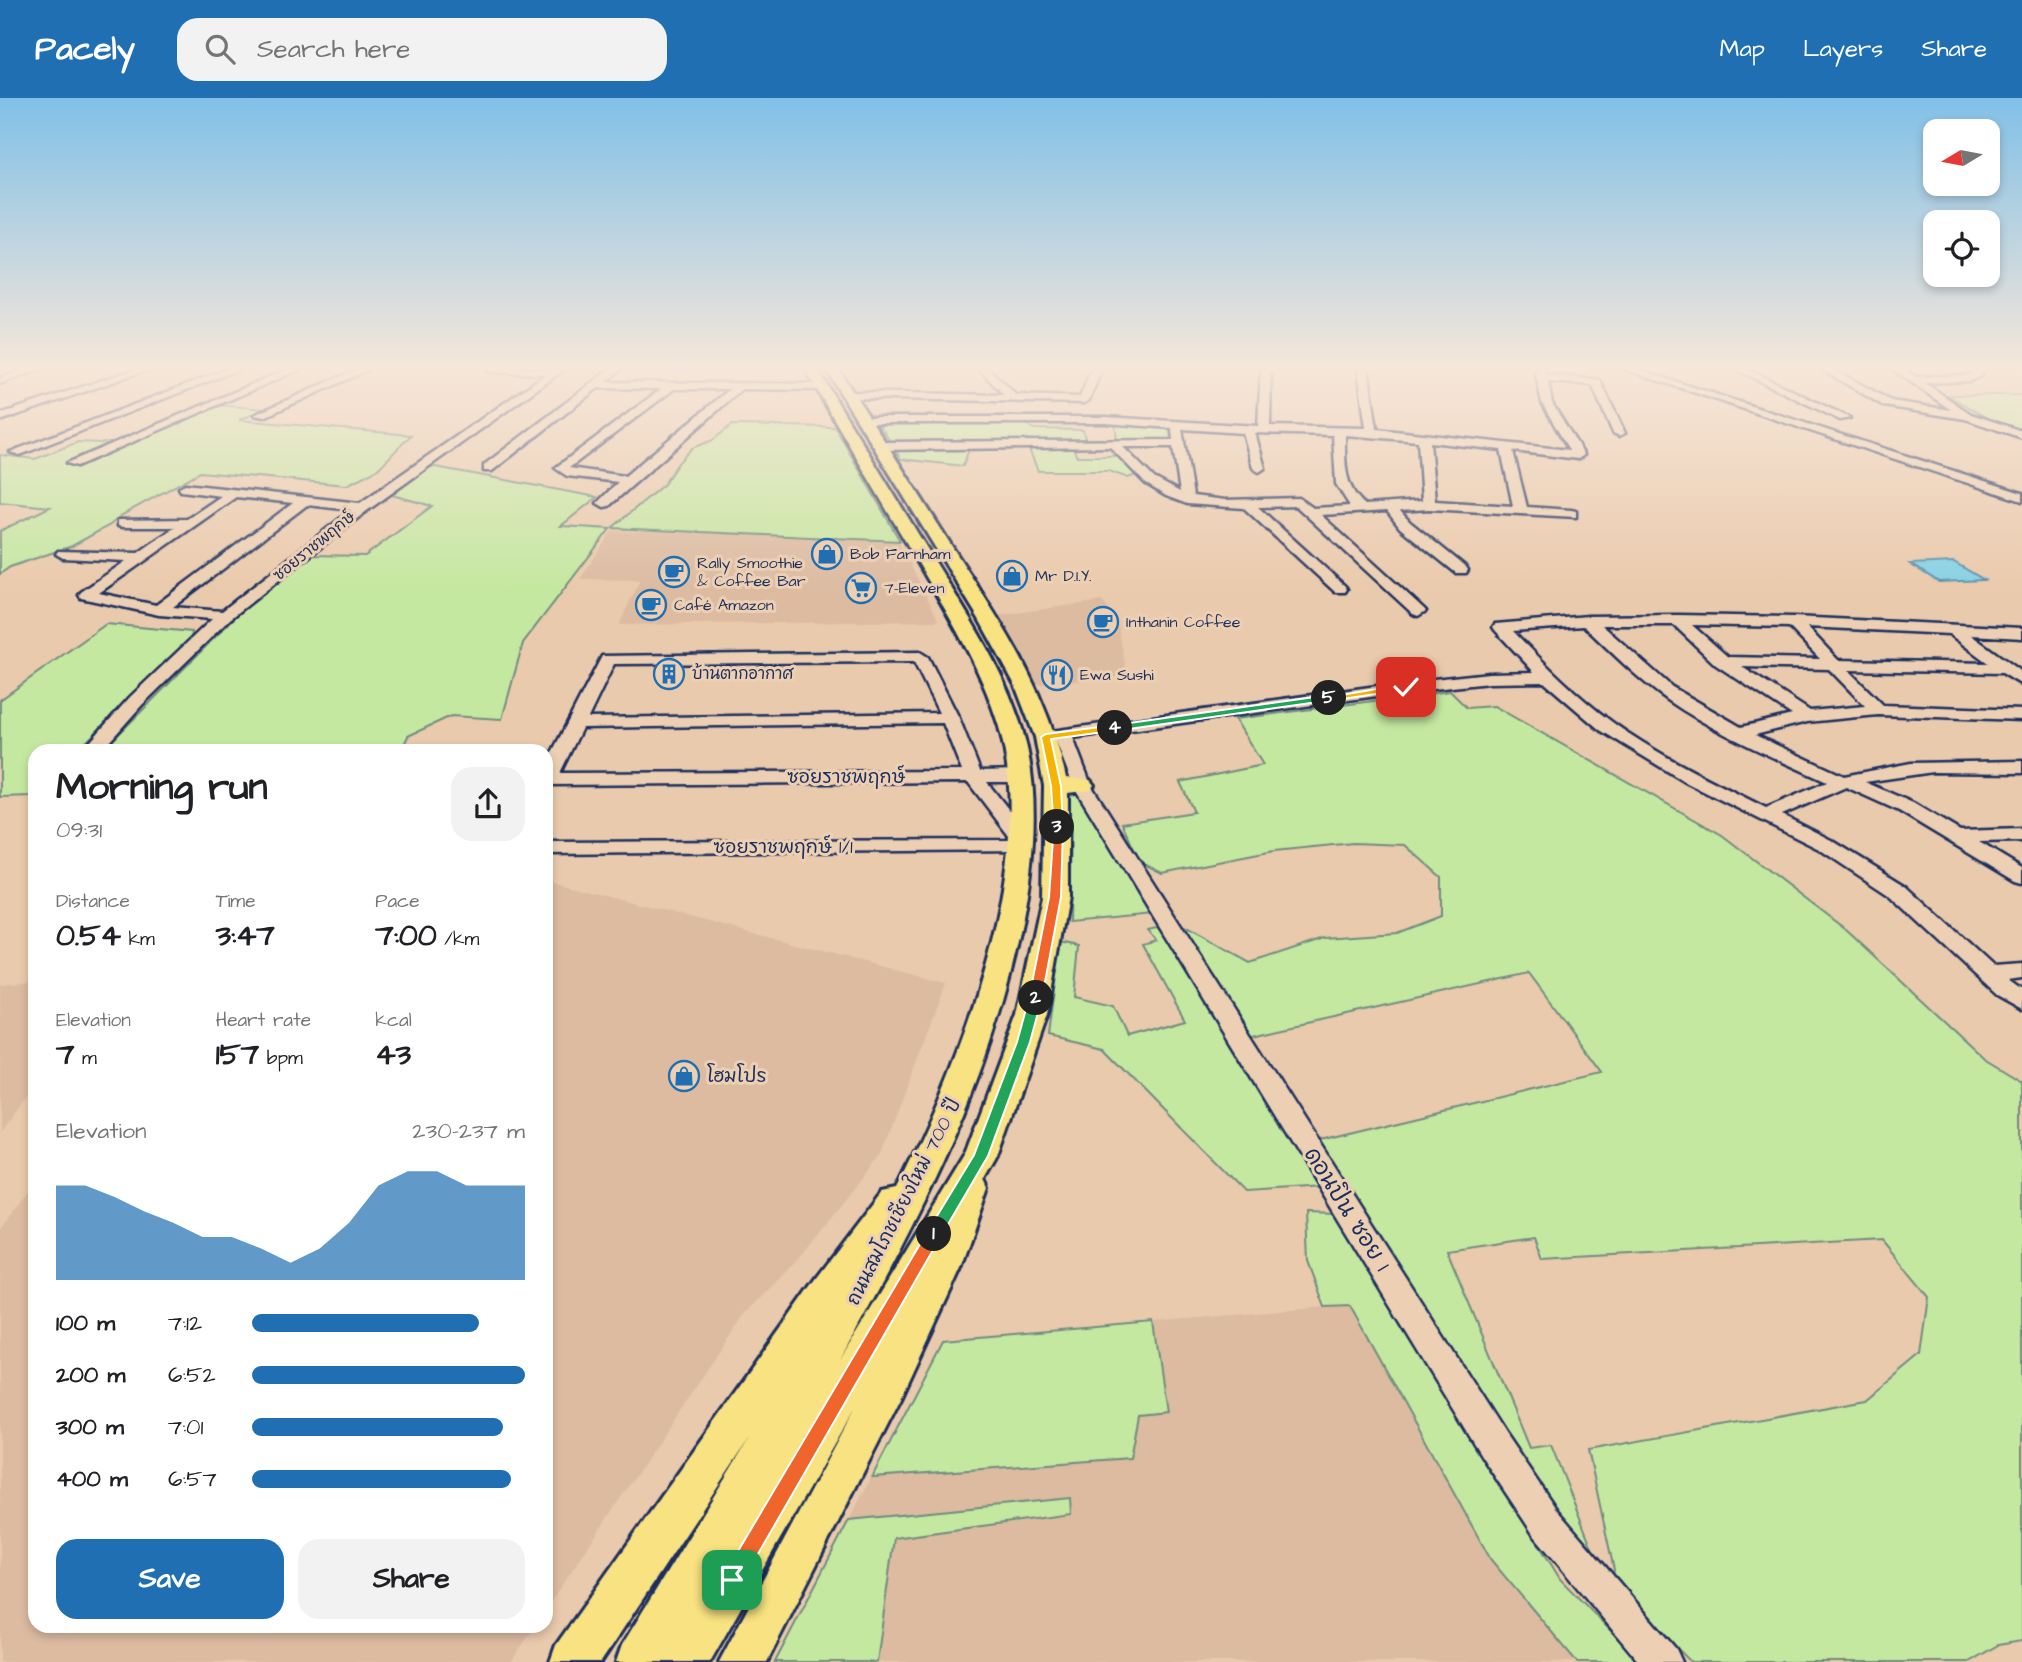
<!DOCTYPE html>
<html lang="en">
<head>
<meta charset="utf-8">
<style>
  body { margin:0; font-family:"Architects Daughter","Playpen Sans Thai",sans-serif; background:#f2f2f2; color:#202124; height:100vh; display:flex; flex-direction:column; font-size:26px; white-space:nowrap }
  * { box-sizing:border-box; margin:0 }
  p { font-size:23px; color:#757577 }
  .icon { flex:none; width:38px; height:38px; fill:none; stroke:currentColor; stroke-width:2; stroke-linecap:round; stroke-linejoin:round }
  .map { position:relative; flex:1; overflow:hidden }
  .side { position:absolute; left:28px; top:646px; width:525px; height:889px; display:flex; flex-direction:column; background:#fff; border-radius:21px; box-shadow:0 4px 10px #0003 }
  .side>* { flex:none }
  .needle { width:46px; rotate:260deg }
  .controls { position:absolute; left:1923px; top:21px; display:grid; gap:14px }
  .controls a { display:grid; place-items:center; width:77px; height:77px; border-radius:14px; background:#fff; box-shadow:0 4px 10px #0003; font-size:35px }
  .pin { position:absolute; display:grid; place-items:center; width:60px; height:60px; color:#fff; margin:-30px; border-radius:14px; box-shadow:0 4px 10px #0006 }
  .km { position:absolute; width:35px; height:35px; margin:-18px; border-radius:50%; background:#222; color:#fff; font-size:19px; line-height:35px; text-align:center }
  .round { display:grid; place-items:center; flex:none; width:74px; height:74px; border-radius:21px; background:#f2f2f2 }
  .headline { display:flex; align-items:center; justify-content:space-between; height:119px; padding:0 28px }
  h1 { font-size:38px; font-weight:700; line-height:52px }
  .metrics { display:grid; grid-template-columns:repeat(3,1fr); gap:10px; height:119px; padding:7px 28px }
  .metrics div { display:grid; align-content:center }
  .metrics b { font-size:30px; font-weight:700 }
  .metrics small { font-size:19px; font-weight:400 }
  .metrics p { font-size:19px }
  .chart { height:196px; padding:14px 28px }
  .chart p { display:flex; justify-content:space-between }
  .chart svg { width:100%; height:126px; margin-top:7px; fill:#1f6fb2; opacity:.7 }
  .cta { display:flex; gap:14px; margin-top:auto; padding:14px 28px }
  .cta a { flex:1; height:80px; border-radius:21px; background:#1f6fb2; color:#fff; font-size:28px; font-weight:700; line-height:80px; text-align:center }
  .cta a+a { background:#f2f2f2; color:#202124 }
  ul { padding:0 28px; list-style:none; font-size:23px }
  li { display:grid; grid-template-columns:112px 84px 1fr; align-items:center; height:52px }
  li i { height:18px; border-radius:9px; background:#1f6fb2 }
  header { display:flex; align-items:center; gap:42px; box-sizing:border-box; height:98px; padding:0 35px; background:#1f6fb2; color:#fff }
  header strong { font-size:33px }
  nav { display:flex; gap:38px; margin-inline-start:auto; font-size:24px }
  .search { width:490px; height:63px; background:#f2f2f2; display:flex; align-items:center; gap:18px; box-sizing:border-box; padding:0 24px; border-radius:21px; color:#757577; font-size:26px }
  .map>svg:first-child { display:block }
  .built { fill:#dcbba1 }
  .green { fill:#c5e8a1; stroke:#708c80; stroke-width:2 }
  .water { fill:#86d2e5; stroke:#5b91af; stroke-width:2 }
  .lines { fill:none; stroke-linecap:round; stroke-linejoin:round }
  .minor-casing { stroke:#1b2f5e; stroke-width:5 }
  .major-casing { stroke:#1b2f5e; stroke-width:6 }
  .minor { fill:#edd0b3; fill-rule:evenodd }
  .major { fill:#f8e281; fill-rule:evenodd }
  .split-1 { fill:#f0652b; stroke:#fff; stroke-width:2 }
  .split-2 { fill:#22a559; stroke:#fff; stroke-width:2 }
  .split-3 { fill:#f0652b; stroke:#fff; stroke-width:2 }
  .split-4 { fill:#f5b400; stroke:#fff; stroke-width:2 }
  .split-5 { fill:#22a559; stroke:#fff; stroke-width:2 }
  .split-6 { fill:#f5b400; stroke:#fff; stroke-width:2 }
  .labels { text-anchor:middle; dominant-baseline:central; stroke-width:6; stroke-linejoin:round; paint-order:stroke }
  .far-street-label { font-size:16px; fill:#1b2f5e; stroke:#edd0b3 }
  .far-poi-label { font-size:16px; fill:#1b2f5e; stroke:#edd0b3; text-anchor:start }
  .street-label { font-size:19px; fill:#1b2f5e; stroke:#edd0b3 }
  .poi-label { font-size:19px; fill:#1b2f5e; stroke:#edd0b3; text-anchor:start }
  .near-street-label { font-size:23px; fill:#1b2f5e; stroke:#edd0b3 }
</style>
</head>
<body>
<header>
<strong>Pacely</strong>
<div class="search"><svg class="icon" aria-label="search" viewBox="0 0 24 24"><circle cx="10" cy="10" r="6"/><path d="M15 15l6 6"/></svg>Search here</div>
<nav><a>Map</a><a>Layers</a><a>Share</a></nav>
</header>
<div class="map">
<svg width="2022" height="1564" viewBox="0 0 2022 1564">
  <rect width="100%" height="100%" fill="#eacaac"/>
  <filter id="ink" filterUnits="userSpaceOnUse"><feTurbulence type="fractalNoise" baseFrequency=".0143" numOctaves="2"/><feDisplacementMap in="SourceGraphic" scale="14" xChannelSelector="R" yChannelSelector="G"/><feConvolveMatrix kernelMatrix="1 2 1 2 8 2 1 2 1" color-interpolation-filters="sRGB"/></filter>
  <g filter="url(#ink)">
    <g class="built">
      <polygon points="612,433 854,439 898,443 939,523 619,527 640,482 580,481"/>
      <polygon points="1102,503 1117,522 1127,578 1033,587 994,518"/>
      <polygon points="546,782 946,885 881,1058 800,1159 744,1217 546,1511"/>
      <polygon points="35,883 35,987 0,1034 0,886"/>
      <polygon points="35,1083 35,1528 535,1528 511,1564 0,1564 0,1131"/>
      <polygon points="1350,1207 1491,1462 1577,1564 775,1564 943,1242"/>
    </g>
    <g class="green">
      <polygon points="1948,297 2022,297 2022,333 1996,325"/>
      <polygon points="214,307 266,311 239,322 411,337 378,371 347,387 200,374 122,417 110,427 72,448 10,469 0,476 0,433 50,409 0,404 0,357 35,361 78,344 121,346"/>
      <polygon points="877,323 1021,323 1034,331 1083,332 1086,344 1072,344 1076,358 1119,358 1136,377 1128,380 1109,373 1038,373 1026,344 971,345 963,368 901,361"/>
      <polygon points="1115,324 1169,328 1171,343 1117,343"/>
      <polygon points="732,327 835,329 900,443 612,430 664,386 678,365 692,350 713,342"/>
      <polygon points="430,368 597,399 561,428 610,431 523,545 502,621 451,618 408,638 401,653 102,653 249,505 308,457 365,458 432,408 392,397"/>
      <polygon points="106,526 192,534 191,541 77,653 35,653 35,695 32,698 0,699 0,602"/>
      <polygon points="1450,593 1467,610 1494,608 1722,737 1845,831 1984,960 2022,983 2022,1543 1998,1547 1969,1564 1691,1564 1611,1484 1614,1472 1588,1352 1867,1302 1921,1257 1929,1199 1882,1142 1542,1161 1534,1139 1447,1152 1529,1350 1551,1347 1592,1450 1582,1456 1316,1043 1602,974 1529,875 1249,938 1179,826 1250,865 1325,840 1397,835 1441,818 1441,779 1405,747 1353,745 1274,753 1162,775 1140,764 1122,725 1194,714 1180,684 1263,667 1235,621"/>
      <polygon points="1068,693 1077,693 1154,816 1069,824 1071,729"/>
      <polygon points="1161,829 1320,1089 1244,1094 1104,951 1048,938 1060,844 1079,848 1074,899 1113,908 1127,938 1185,922 1143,846 1156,842 1148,832"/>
      <polygon points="1306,1115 1338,1116 1560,1481 1641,1564 1577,1564 1491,1462 1350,1208 1325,1209 1308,1163"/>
      <polygon points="1153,1224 1166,1314 1138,1317 1130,1360 872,1379 943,1242"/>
      <polygon points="1070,1400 1071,1416 894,1440 877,1564 775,1564 849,1422"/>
    </g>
    <polygon class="water" points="1954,464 1984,482 1939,484 1910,466"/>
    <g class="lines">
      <g class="minor-casing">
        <g id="minor">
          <polygon points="27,271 41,271 0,286 0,280"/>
          <polygon points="136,271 150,271 0,323 0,316"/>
          <polygon points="227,271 240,271 20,357 10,354"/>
          <polygon points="288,271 301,271 77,368 67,365"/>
          <polygon points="357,271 370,271 264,319 254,317"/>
          <path d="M 486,271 L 565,271 L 368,412 L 230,521 L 142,607 L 101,653 L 82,653 L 130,599 L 212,521 L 159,517 L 81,500 L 79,497 L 81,494 L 126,463 L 63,460 L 56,456 L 58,453 L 138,455 L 175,429 L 123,429 L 118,428 L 118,422 L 187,421 L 221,398 L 181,393 L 179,390 L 185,386 L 360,405 L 546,276 L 491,274 ZM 236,399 L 293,405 L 156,507 L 99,495 ZM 307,407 L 351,412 L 222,513 L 173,509 Z"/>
          <path d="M 610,271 L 621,271 L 606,284 L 823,286 L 828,289 L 823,292 L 742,291 L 609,408 L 604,409 L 597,405 L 618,384 L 567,378 L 555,370 L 661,291 L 598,290 L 492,373 L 484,373 L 484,367 ZM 674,291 L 730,291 L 625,378 L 569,370 Z"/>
          <polygon points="979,271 989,271 1016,297 1080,299 1092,271 1102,271 1089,302 1084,305 848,300 843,297 848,294 1004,297"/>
          <path d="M 1261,271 L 1271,271 L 1270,328 L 1366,330 L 1358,271 L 1368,271 L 1377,331 L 1569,352 L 1542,305 L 1535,271 L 1545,271 L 1546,277 L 1600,282 L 1625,335 L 1619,338 L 1613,335 L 1592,287 L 1548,284 L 1552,305 L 1584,357 L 1578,361 L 1513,353 L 1527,409 L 1571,412 L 1576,413 L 1576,419 L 1429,411 L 1400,413 L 1410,424 L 1466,469 L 1468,472 L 1466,475 L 1456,475 L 1400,430 L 1387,413 L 1321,417 L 1423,510 L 1426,513 L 1418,518 L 1413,516 L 1296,408 L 1258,409 L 1345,488 L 1347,491 L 1345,494 L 1335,494 L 1244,410 L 1187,406 L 1166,398 L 1145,385 L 1110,349 L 880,352 L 874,348 L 880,344 L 1173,342 L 1172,330 L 1105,325 L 864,325 L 858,322 L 864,319 L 1105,319 L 1258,328 ZM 1182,331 L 1243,335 L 1253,370 L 1259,374 L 1265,370 L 1255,335 L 1333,337 L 1336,386 L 1350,408 L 1313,410 L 1299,400 L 1225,402 L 1193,398 ZM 1345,337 L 1418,343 L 1422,403 L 1365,407 C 1343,388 1345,364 1345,337 ZM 1430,344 L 1501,352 L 1513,408 L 1435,403 ZM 1123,349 L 1173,349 L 1180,394 L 1154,380 Z"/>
          <polygon points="1623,271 1637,271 2022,395 2022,403"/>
          <polygon points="1735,271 1747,271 1850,320 1840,322"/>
          <polygon points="1821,271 1833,271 1891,303 1951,312 1892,271 1903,271 1916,279 1969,277 1972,276 1968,271 1978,271 1983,277 1970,283 1925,285 1971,316 2022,333 2022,340 1965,321 1884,308"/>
          <path d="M 1678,517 L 1793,519 L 2022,530 L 2022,540 L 1971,537 L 2022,574 L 2022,587 L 2002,575 L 1848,572 L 1883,607 L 2022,612 L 2022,622 L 1878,617 L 1807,624 L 1755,637 L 1844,678 L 1911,665 L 2022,663 L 2022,675 L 1933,674 L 1865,684 L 1913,705 L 1960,733 L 2022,731 L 2022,743 L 1979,744 L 2022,770 L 2022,785 L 2015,783 L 1899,713 L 1846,689 L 1782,717 L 1833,743 L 1906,788 L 1993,868 L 2022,866 L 2022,880 L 2008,882 L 2022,892 L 2022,911 L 1997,897 L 1890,798 L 1819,751 L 1687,685 L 1600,632 L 1544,584 L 1489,585 L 1406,594 L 1073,640 L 1091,687 L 1506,1337 L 1557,1412 L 1676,1551 L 1682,1564 L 1639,1564 L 1533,1436 L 1482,1359 L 1073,687 L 1056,643 L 1045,642 L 1042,638 L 1051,633 L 1406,584 L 1489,575 L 1534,574 L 1495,532 L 1493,529 L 1495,526 L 1588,518 ZM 1602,527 L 1674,527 L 1716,567 L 1792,617 L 1741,629 L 1672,589 ZM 1692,527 L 1789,529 L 1820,561 L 1728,559 ZM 1584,528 C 1611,554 1638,581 1669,603 C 1717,636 1773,659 1827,684 L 1766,710 C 1714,684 1659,658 1612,624 C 1575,597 1544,565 1513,533 ZM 1807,529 L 1949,536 L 1988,565 L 1838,562 ZM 1742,569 L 1829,571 L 1865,608 L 1810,613 Z"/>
          <path d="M 920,554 L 928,559 L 959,620 L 980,673 L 1019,672 L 1028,678 L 1019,684 L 987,684 L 1030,739 L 1026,744 L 1029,748 L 1026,752 L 546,756 L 546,744 L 1012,742 L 968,684 L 546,687 L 546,666 L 602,558 ZM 914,564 L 939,615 L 588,620 L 614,566 ZM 943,625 L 962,673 L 560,675 L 582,630 Z"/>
        </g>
      </g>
      <g class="major-casing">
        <path id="major" d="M 805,271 L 817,271 C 856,335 895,398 934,462 C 967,516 1003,569 1022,631 C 1041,694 1034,762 1022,825 C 991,983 918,1123 840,1262 L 965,1056 L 1017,917 L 1042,799 L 1044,688 L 1035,639 L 1015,587 L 979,521 L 826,271 L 838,271 C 876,330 914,388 951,447 C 1001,525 1046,588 1066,680 L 1090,682 L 1094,687 L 1090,692 L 1068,695 L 1068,799 L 1047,917 L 998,1058 L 985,1081 L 989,1090 L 961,1170 L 901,1300 L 767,1564 L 719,1564 L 856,1308 L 710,1564 L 616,1564 L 622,1547 L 749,1341 L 601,1564 L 550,1564 L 556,1547 L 816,1181 L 882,1094 L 897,1091 C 959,968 1039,767 999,629 C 981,569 948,517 917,463 C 879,399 842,335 805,271 Z"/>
      </g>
      <use href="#minor" class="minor"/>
      <use href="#major" class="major"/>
    </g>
  </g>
  <linearGradient id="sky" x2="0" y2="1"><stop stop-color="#81c0e7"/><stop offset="0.55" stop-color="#f6e7da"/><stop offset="1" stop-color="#f6e7da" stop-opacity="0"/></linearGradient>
  <rect width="2022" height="490" fill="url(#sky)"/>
  <polygon class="split-1" points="934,1130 940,1131 942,1136 940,1140 739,1489 732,1492 725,1489 722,1482 725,1475 929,1131"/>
  <polygon class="split-2" points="1036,896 1042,900 1030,944 988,1058 940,1140 929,1140 927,1136 929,1131 974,1057 1017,944 1029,900"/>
  <polygon class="split-3" points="1054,727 1063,729 1061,799 1042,900 1036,904 1029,900 1049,799"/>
  <polygon class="split-4" points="1115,627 1119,628 1119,632 1051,641 1061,688 1063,729 1054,732 1051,688 1041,639 1046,636"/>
  <polygon class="split-5" points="1329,597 1332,598 1332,602 1115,633 1110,630 1115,627"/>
  <polygon class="split-6" points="1406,586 1409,587 1409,591 1329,603 1324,600"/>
  <defs>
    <g id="shop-ring" transform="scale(1.575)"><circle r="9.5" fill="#edd0b3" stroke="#1f6fb2" stroke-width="1.5"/><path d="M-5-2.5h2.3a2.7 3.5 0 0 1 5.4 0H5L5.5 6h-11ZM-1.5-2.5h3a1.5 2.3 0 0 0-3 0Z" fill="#1f6fb2"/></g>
    <g id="cafe-ring" transform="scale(1.575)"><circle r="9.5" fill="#edd0b3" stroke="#1f6fb2" stroke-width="1.5"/><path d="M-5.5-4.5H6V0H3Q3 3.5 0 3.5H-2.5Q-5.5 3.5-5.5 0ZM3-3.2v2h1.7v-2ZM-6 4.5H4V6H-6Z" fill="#1f6fb2"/></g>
    <g id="supermarket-ring" transform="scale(1.575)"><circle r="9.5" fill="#edd0b3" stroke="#1f6fb2" stroke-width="1.5"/><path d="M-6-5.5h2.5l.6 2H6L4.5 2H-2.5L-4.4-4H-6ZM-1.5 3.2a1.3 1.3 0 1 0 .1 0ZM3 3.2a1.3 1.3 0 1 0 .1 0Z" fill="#1f6fb2"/></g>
    <g id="building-ring" transform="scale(1.575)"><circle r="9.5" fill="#edd0b3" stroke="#1f6fb2" stroke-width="1.5"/><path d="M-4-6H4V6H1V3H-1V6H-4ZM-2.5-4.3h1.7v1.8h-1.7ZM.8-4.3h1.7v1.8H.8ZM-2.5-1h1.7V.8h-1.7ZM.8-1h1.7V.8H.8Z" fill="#1f6fb2"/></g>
    <g id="restaurant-ring" transform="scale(1.575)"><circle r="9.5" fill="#edd0b3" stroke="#1f6fb2" stroke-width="1.5"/><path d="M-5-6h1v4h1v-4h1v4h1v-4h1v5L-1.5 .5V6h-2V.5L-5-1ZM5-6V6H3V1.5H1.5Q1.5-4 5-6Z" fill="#1f6fb2"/></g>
  </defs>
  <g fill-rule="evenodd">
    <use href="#shop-ring" x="827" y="456"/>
    <use href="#cafe-ring" x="674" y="474"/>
    <use href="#shop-ring" x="1012" y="478"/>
    <use href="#supermarket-ring" x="861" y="490"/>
    <use href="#cafe-ring" x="651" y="507"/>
    <use href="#cafe-ring" x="1103" y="524"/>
    <use href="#building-ring" x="669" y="576"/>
    <use href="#restaurant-ring" x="1057" y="577"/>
    <use href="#shop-ring" x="684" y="978"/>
  </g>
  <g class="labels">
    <g class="far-street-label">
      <text transform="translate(314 448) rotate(-39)">ซอยราชพฤกษ์</text>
    </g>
    <g class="far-poi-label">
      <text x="850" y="456">Bob Farnham</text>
      <text x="697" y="465">Rally Smoothie<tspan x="697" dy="18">&amp; Coffee Bar</tspan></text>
      <text x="1035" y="478">Mr D.I.Y.</text>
      <text x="884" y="490">7-Eleven</text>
      <text x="674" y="507">Café Amazon</text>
      <text x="1126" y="524">Inthanin Coffee</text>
      <text x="692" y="576">บ้านตากอากาศ</text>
      <text x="1080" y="577">Ewa Sushi</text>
    </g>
    <g class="street-label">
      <text x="846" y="679">ซอยราชพฤกษ์</text>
      <text x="783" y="749">ซอยราชพฤกษ์ 1/1</text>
      <text transform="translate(904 1104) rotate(-63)">ถนนสมโภชเชียงใหม่ 700 ปี</text>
    </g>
    <g class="poi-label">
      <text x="707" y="978">โฮมโปร</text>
    </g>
    <g class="near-street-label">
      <text transform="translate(1347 1111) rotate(58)">ดอนปิน ซอย 1</text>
    </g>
  </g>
</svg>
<div class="controls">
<a><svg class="needle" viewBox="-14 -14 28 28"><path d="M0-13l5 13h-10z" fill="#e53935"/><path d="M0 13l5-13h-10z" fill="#757577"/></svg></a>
<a><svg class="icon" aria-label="locate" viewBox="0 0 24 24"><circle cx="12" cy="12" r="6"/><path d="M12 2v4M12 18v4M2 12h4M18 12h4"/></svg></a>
</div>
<div class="pin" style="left:732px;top:1482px;background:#1e9e55"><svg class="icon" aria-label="arrive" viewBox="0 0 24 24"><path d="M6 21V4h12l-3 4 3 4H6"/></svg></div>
<div class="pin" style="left:1406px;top:589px;background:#d93025"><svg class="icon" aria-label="check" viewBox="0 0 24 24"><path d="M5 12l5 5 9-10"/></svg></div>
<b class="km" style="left:934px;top:1136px">1</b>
<b class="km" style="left:1036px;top:900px">2</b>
<b class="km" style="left:1057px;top:729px">3</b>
<b class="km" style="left:1115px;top:630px">4</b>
<b class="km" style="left:1329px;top:600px">5</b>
<section class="side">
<div class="headline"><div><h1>Morning run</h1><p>09:31</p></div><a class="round"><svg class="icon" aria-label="share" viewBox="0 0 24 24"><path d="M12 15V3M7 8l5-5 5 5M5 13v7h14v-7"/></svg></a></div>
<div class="metrics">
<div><p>Distance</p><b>0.54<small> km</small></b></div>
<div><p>Time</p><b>3:47</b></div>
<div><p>Pace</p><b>7:00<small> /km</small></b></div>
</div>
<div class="metrics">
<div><p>Elevation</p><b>7<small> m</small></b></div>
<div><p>Heart rate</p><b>157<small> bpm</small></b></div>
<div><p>kcal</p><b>43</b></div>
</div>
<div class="chart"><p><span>Elevation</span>230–237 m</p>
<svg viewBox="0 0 160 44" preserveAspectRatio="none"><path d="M0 44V11L10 11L20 15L30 20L40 24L50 29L60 29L70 33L80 38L90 33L100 24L110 11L120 6L130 6L140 11L150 11L160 11V44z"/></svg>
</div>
<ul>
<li><b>100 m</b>7:12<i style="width:83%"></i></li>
<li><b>200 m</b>6:52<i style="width:100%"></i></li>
<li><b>300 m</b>7:01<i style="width:92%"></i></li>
<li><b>400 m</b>6:57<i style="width:95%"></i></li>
</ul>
<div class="cta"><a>Save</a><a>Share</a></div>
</section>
</div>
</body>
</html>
